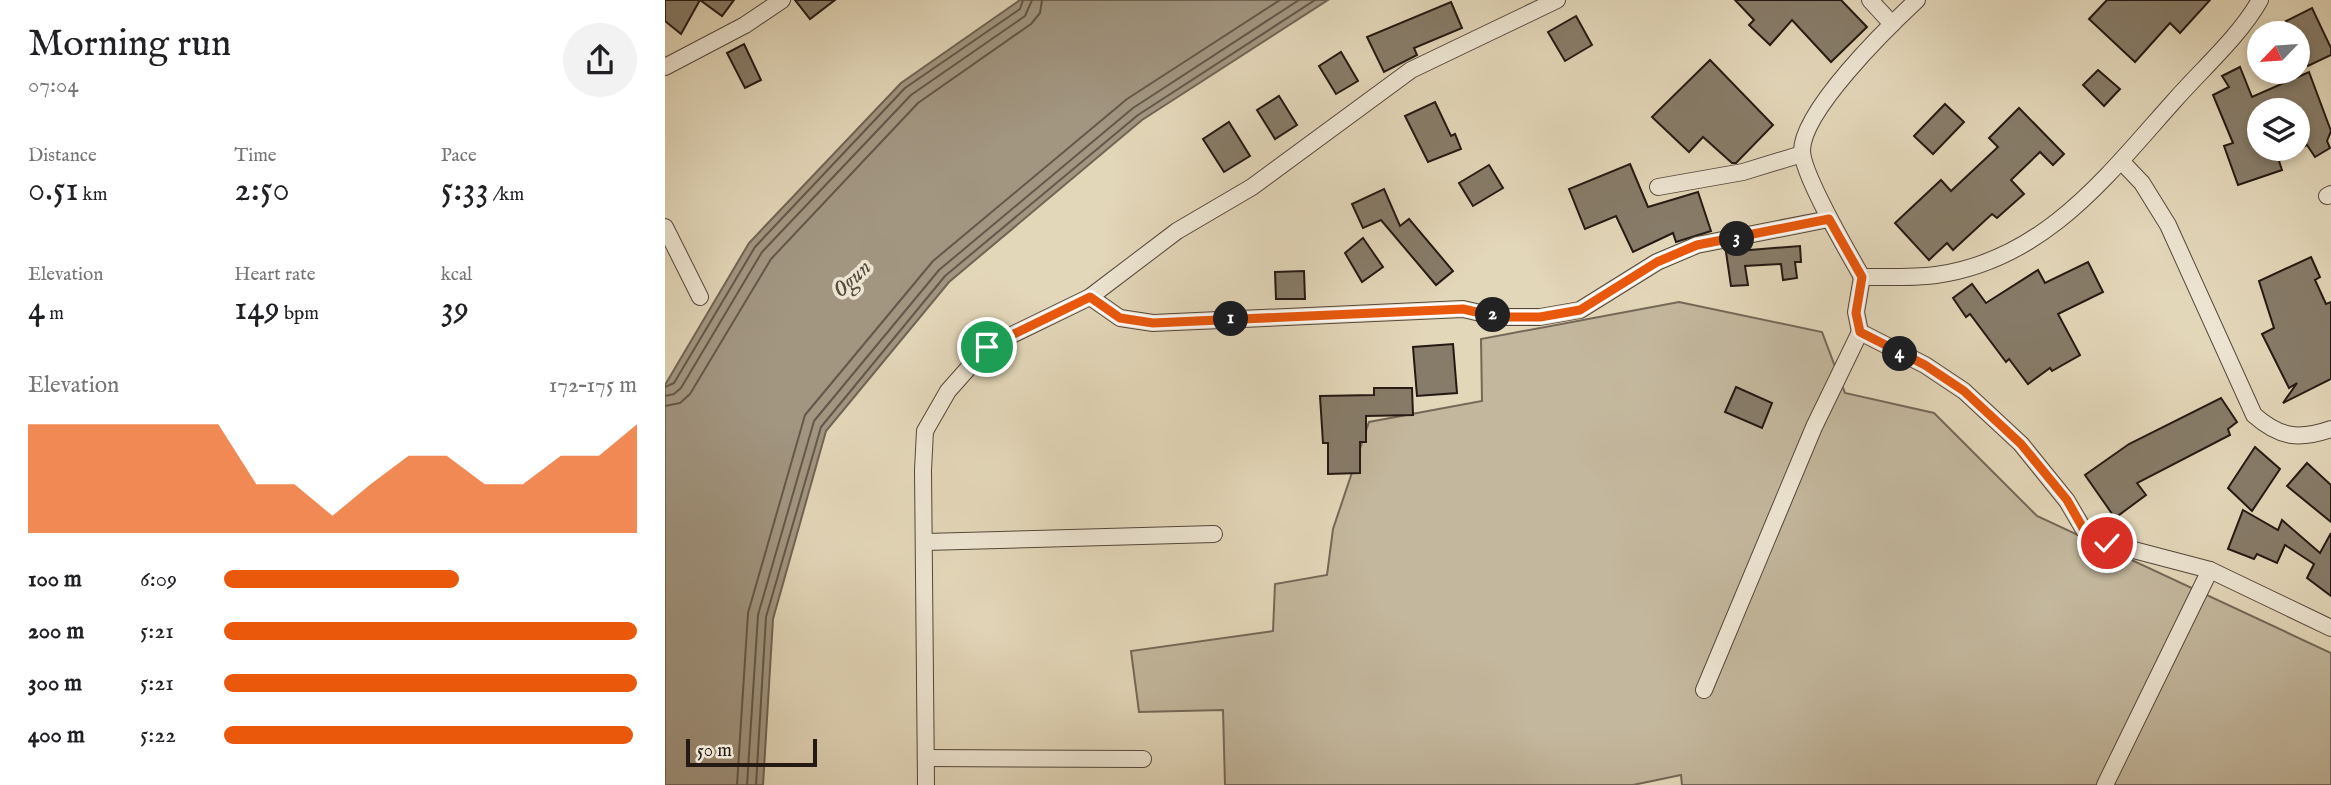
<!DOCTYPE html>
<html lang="en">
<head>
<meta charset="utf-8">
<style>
  body { margin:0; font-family:"IM FELL English",serif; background:#f2f2f2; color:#202124; height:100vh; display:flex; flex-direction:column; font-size:26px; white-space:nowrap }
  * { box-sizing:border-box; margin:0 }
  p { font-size:23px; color:#757577 }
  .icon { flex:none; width:38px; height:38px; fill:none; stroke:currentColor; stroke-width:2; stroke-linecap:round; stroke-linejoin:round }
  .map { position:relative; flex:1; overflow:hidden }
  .details { display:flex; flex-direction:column; background:#fff; width:665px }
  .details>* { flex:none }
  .needle { width:46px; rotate:245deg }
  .tools { position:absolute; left:1582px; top:21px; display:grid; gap:14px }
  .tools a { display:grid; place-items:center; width:63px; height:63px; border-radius:50%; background:#fff; box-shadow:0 4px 10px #0003; font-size:35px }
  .scale { position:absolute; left:21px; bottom:18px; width:131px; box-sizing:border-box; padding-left:7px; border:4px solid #241913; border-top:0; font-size:19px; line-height:24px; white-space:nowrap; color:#241913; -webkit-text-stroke:5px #ede5d2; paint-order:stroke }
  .pin { position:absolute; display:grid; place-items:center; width:60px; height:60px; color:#fff; margin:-30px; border:4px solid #fff; border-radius:50%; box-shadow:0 2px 7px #0007 }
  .km { position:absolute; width:35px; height:35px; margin:-18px; border-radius:50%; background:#222; color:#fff; font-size:19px; line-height:35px; text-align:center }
  .round { display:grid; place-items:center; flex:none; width:74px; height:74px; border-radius:37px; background:#f2f2f2 }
  .head { display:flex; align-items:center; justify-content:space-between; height:119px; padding:0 28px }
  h1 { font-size:38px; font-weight:600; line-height:52px }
  .figures { display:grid; grid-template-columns:repeat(3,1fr); gap:10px; height:119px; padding:7px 28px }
  .figures div { display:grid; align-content:center }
  .figures b { font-size:35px; font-weight:600 }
  .figures small { font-size:19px; font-weight:400 }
  .figures p { font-size:19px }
  .chart { height:196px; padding:14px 28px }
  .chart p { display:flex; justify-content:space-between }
  .chart svg { width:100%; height:126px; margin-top:7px; fill:#ea580c; opacity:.7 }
  ul { padding:0 28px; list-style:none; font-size:23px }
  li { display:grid; grid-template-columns:112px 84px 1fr; align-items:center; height:52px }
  li i { height:18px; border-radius:9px; background:#ea580c }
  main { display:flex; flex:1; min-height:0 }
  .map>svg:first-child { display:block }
  .green { fill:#c3b79d; stroke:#746858; stroke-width:2 }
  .water { fill:#a29681; stroke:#706455; stroke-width:2 }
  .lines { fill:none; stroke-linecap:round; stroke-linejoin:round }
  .shore { stroke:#63584a; stroke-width:2 }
  .building { fill:#877c69; stroke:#241913; stroke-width:2; fill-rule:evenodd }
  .street-casing { stroke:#54483c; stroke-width:18 }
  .street { stroke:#ede5d2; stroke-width:16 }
  .route-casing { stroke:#fff; stroke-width:14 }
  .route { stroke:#ea580c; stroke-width:9 }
  .labels { text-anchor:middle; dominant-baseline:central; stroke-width:7; stroke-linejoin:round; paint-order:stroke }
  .water-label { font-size:23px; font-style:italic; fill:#564b3f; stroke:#ede5d2 }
</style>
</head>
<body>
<main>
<section class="details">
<div class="head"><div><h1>Morning run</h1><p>07:04</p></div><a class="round"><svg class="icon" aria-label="share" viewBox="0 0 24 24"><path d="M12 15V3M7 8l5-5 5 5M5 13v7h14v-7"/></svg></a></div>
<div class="figures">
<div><p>Distance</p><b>0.51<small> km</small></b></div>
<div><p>Time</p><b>2:50</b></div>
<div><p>Pace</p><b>5:33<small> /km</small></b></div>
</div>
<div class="figures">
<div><p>Elevation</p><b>4<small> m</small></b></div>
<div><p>Heart rate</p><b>149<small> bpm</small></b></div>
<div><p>kcal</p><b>39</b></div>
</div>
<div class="chart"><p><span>Elevation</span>172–175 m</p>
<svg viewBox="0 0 160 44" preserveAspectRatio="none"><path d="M0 44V6L10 6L20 6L30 6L40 6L50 6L60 27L70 27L80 38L90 27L100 17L110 17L120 27L130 27L140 17L150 17L160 6V44z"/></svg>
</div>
<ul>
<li><b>100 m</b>6:09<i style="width:57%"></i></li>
<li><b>200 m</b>5:21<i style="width:100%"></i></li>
<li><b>300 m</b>5:21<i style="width:100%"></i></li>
<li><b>400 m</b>5:22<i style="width:99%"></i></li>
</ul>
</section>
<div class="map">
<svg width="1666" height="785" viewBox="0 0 1666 785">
  <rect width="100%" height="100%" fill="#e3d7b9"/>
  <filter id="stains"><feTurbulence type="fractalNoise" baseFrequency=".00286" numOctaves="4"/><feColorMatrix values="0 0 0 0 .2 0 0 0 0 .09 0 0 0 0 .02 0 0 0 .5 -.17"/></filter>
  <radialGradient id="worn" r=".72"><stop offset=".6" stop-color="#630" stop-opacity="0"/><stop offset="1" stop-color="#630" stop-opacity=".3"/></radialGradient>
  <polygon class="green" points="1014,302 1157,332 1180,393 1269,413 1372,516 1666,653 1666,785 1017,785 1016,775 968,785 560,785 558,710 474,712 466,651 608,631 610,584 662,575 668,529 704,422 817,401 816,339"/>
  <polygon class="water" points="355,0 663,0 477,120 284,282 161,431 108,619 98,785 0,785 0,385 84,243 236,83"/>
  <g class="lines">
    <g class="shore">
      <polyline points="0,387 9,383 90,247 240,88 355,9 358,0"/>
      <polyline points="0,396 9,394 16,388 97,252 246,95 360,16 367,0"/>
      <polyline points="0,406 15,403 25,394 106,259 253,103 366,24 375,13 377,0"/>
      <polyline points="72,785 83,613 140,415 268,261 462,99 615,0"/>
      <polyline points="82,785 93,615 149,421 274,270 468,108 634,0"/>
      <polyline points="91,785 101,617 156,427 280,276 473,115 650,0"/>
    </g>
  </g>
  <g class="building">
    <polygon points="0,0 35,0 16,34 0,21"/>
    <polygon points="35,0 69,0 57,16"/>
    <polygon points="130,0 170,0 145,19"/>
    <polygon points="1070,0 1176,0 1202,27 1166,62 1127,20 1105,45 1084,25 1089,20"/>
    <polygon points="1442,0 1545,0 1515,33 1505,23 1470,62 1424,19"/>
    <polygon points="786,2 797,28 749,48 752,55 719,72 702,37"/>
    <polygon points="1647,8 1666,48 1666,55 1643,66 1633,45 1633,33 1627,33 1621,21"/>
    <polygon points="911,16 927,45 900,61 883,32"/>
    <polygon points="79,44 96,80 80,88 62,53"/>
    <polygon points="676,52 693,81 671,94 654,66"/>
    <polygon points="1045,60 1108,125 1071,163 1067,163 1038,137 1024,152 987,117"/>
    <path d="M 1575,67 L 1587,97 L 1644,72 L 1666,131 L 1662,141 L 1665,148 L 1650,157 L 1642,145 L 1614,161 L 1617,170 L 1573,185 L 1559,146 L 1568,143 L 1548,95 L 1564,87 L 1557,76 ZM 1594,110 L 1633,110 L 1633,149 L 1594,149 Z"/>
    <polygon points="1433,70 1455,89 1439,106 1418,85"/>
    <polygon points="614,96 632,125 610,139 592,110"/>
    <polygon points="770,102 786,136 790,134 796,149 763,162 740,116"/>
    <polygon points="1280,104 1299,122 1268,154 1249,136"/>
    <polygon points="1354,108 1399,154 1388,165 1375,152 1346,180 1359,194 1332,218 1327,214 1288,250 1282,243 1264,260 1230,223 1276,180 1286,191 1333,147 1324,138"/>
    <polygon points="564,122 585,156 559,172 538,139"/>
    <polygon points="965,164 983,207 1033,192 1046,231 1011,242 1008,233 968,252 951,216 920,229 904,189"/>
    <polygon points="824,165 838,188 808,206 794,183"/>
    <polygon points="719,189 735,226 744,219 788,271 771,285 716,220 698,228 687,204"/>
    <polygon points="698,238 718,267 697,282 680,253"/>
    <polygon points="1135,246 1136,262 1130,262 1132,278 1118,280 1116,264 1080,266 1083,285 1066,286 1061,252"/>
    <polygon points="1646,257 1655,277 1650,280 1661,304 1666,302 1666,379 1618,403 1632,383 1624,388 1597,334 1609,328 1594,281"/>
    <polygon points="1423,262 1438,292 1393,314 1415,355 1387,371 1385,368 1363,384 1344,359 1341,362 1305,314 1301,317 1288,298 1307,284 1321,303 1373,270 1380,283"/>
    <polygon points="639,271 640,299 611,299 610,272"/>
    <polygon points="788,344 792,393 752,396 748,347"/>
    <polygon points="1071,387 1107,403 1097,428 1060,412"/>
    <polygon points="709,388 747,388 748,415 701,416 701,442 695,442 695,473 663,474 663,443 658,443 655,396 709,395"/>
    <polygon points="1556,398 1572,422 1563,429 1565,435 1472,483 1481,495 1450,518 1420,475 1464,444"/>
    <polygon points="1590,447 1615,469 1587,511 1563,488"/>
    <polygon points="1642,463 1666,485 1666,522 1622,486"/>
    <polygon points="1578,510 1613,530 1617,520 1655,553 1666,533 1666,596 1642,578 1649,564 1620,545 1612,563 1592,554 1589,559 1563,549"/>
  </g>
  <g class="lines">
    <g class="street-casing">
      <g id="street">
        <polyline points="1205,0 1227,24"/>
        <path d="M 1252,0 C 1221,29 1137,111 1137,151 C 1138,176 1183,252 1197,277 C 1221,277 1247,278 1271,275 C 1379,260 1441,177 1509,101 C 1537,69 1574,37 1595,0"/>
        <polyline points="0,67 80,25 117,0"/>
        <path d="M 1456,161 L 1477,183 L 1503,225 L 1589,415 C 1615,438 1634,440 1666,429"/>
        <polyline points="993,187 1078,172 1137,154"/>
        <polyline points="1662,196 1666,194"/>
        <polyline points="0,227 35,297"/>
        <polyline points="1197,277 1191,312 1195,332 1260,365 1299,391 1356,444 1402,501 1419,530 1442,543 1545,570 1666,628"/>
        <polyline points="425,297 455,318 488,323 798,309 833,317 875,317 915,310 992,262 1032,245 1164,219"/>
        <polyline points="260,542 549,534"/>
        <polyline points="1039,690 1149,427 1195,332"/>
        <polyline points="261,758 478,759"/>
        <polyline points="261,785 258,470 260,431 283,391 322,347 425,297 512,231 587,187 746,70 892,0"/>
        <polyline points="1440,785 1545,570"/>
      </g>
    </g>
    <use href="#street" class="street"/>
  </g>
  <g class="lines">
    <g class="route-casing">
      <polyline id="route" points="322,347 425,297 455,318 488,323 798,309 833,317 875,317 915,310 992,262 1032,245 1164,219 1197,277 1191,313 1195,332 1260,365 1299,391 1356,444 1402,500 1419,530 1442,543"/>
    </g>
    <use href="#route" class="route"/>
  </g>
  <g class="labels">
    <g class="water-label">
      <text transform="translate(187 279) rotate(-44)">Ogun</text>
    </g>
  </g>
  <rect width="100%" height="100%" filter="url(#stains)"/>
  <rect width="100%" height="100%" fill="url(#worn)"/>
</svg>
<div class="tools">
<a><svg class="needle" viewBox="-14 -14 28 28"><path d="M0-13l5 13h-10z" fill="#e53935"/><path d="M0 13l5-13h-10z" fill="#757577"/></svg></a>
<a><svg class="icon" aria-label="layers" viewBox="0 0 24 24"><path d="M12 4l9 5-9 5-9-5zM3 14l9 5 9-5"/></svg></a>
</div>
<div class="scale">50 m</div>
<div class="pin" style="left:322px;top:347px;background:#1e9e55"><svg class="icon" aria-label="arrive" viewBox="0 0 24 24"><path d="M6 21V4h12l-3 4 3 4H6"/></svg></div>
<div class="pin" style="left:1442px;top:543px;background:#d93025"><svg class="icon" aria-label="check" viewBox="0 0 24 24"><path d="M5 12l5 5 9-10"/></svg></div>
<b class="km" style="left:566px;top:319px">1</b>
<b class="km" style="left:828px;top:315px">2</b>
<b class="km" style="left:1072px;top:239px">3</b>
<b class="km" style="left:1235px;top:354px">4</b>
</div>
</main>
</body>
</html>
